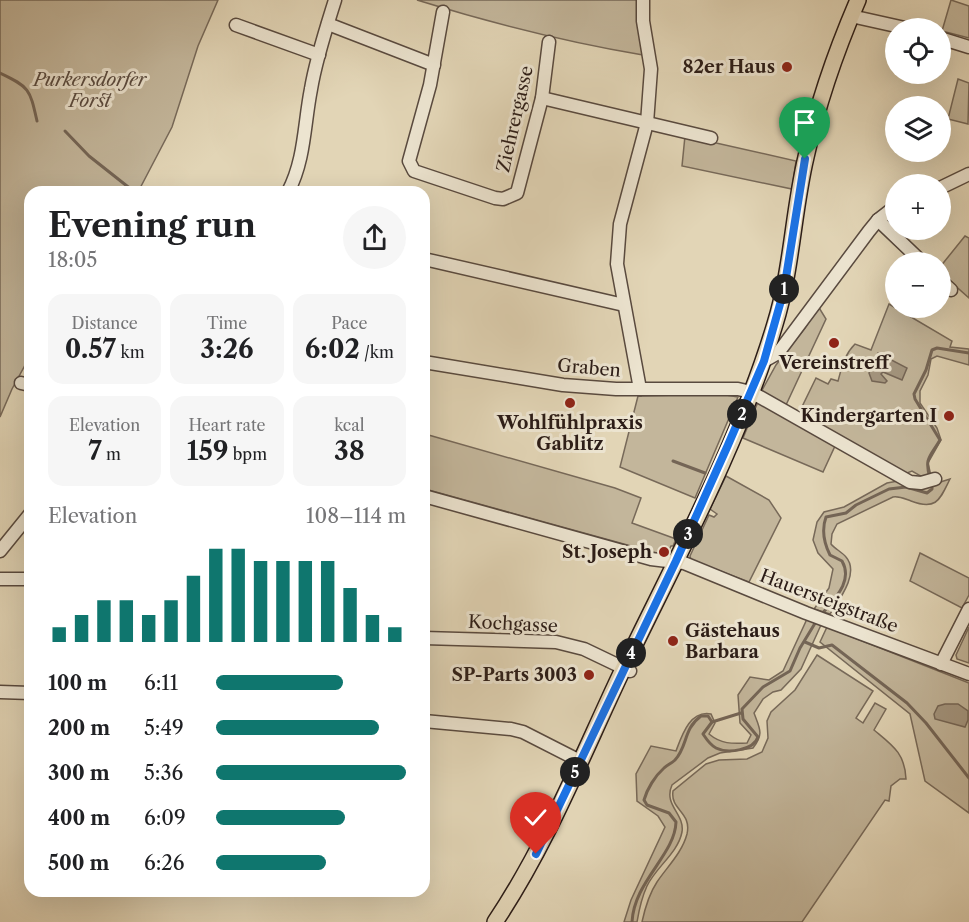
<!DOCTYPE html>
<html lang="en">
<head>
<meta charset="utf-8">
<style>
  body { margin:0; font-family:"Libre Caslon Text",serif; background:#f6f6f6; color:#202124; height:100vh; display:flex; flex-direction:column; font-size:22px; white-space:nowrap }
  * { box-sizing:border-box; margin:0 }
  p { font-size:20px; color:#757577 }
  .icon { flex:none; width:33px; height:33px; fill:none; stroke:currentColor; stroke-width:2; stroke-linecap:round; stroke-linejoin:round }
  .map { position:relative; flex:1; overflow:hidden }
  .drawer { position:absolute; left:24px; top:186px; width:406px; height:711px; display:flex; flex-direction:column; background:#fff; border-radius:18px; box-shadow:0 6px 24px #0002 }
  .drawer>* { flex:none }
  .buttons { position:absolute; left:885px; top:18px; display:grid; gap:12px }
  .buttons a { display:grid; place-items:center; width:66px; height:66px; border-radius:50%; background:#fff; box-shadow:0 6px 24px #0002; font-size:30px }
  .pin { position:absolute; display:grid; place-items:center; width:51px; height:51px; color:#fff; margin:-62px -26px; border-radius:50% 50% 50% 0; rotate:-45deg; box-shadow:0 0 6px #0007 }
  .pin .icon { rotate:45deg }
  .km { position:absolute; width:30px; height:30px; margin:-15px; border-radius:50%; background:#222; color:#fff; font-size:16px; line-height:30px; text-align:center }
  .round { display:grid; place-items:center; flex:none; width:63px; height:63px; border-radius:32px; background:#f6f6f6 }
  .overview { display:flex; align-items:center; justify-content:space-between; height:102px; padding:0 24px }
  h1 { font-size:33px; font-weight:700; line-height:45px }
  .figures { display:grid; grid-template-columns:repeat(3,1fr); gap:9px; height:102px; padding:6px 24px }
  .figures div { display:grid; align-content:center; border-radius:15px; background:#f6f6f6; text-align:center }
  .figures b { font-size:26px; font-weight:700 }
  .figures small { font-size:16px; font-weight:400 }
  .figures p { font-size:16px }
  .chart { height:168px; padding:12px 24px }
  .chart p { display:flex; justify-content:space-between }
  .chart svg { width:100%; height:108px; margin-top:6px; stroke:#0f766e; stroke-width:6 }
  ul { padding:0 24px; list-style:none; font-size:20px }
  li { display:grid; grid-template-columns:96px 72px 1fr; align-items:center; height:45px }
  li i { height:15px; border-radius:8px; background:#0f766e }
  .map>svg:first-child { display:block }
  .green { fill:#c3b69b; stroke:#776959; stroke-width:1.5 }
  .water { fill:#a49680; stroke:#746556; stroke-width:1.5 }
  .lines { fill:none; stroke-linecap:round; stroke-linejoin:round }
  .stream { stroke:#746556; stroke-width:3 }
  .minor-casing { stroke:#594a3f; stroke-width:15 }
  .major-casing { stroke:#2b1c17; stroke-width:18 }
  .minor { stroke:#ece4d0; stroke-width:12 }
  .major { stroke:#e2d5b6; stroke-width:15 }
  .route-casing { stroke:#fff; stroke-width:12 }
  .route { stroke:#1a73e8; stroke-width:8 }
  .poi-dot { fill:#8f2418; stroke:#ece4d0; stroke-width:2 }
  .labels { text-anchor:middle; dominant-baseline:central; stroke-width:6; stroke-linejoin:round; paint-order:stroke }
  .poi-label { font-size:18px; font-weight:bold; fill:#2b1c17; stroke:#ece4d0; text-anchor:end }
  .park-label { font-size:18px; font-style:italic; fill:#594a3f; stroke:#ece4d0 }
  .street-label { font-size:18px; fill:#2b1c17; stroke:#ece4d0 }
</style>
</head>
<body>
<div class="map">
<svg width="969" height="922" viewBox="0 0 969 922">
  <rect width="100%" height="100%" fill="#e2d5b6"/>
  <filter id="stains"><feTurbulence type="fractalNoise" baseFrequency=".00333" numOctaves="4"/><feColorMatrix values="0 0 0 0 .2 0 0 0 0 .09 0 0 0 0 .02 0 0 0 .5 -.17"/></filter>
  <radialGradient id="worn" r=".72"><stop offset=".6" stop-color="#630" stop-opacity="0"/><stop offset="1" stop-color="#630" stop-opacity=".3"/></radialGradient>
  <g class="green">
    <polygon points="0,0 218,0 198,46 172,127 138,192 30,192 30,356 12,389 0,417"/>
    <path d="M 417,0 L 637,0 L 643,55 C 566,42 491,23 417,0 Z"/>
    <polygon points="951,0 969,6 969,38 942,31"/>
    <polygon points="958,79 969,83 968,124 948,119"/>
    <polygon points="685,136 796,161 792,189 682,166"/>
    <polygon points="965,236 969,238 969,298 941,273 940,267"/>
    <path d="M 889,304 L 952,341 L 950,347 L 969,349 L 969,365 L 937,356 L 931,359 L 928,375 L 920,391 L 920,403 L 937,428 L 941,440 L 928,463 L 931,476 L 924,478 L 912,471 L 902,475 L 798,415 L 816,378 L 828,384 L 831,379 L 838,381 C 842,367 844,355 855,344 L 871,350 Z"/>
    <polygon points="818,306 826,319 786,405 761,392 776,365 805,328"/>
    <polygon points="720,394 738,397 695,498 620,467 638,396"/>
    <polygon points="758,402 835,446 823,472 743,438"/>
    <polygon points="425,434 615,488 641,498 632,523 676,539 673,546 671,546 669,550 662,547 660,554 425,489"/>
    <polygon points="726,476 769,500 781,518 749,582 691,560 690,556 709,515 714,517 717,514 710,509"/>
    <path d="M 950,479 C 940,499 937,511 911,501 C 905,499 900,496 893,497 L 837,524 L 832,534 L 831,544 C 835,549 842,552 846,557 C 860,573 839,600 830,614 L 814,609 L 829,588 L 833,569 L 818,553 L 813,540 L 817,522 L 824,512 L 844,507 L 887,483 L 898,481 L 934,484 Z"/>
    <polygon points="920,553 969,578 969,595 962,608 910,581"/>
    <path d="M 807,619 L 821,625 L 801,669 L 781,690 L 773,692 L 763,699 L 754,713 C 760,729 764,734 753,748 L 720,753 L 708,758 L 672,785 C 663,805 685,814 682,832 C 678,853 656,867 647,886 C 642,897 639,910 637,922 L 624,922 L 631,900 L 665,827 L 658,816 L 637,801 L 636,774 L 651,746 L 676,751 C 682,735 690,710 711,714 L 715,723 L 709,734 C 721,744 732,744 747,743 L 751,735 L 740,723 L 738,695 L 750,677 L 769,680 L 783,671 Z"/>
    <polygon points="827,627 969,683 969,813 925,781 910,714 820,642"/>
    <polygon points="969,627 969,663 957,659 956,655"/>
    <path d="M 817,655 L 873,691 L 856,718 L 863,723 L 875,703 L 886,709 L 874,730 C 892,745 905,753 906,779 L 900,779 L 891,786 L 889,801 L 885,800 L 802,922 L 642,922 C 645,908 649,894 657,882 C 667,867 682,853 687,834 C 692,812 670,810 673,791 L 706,764 L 719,760 L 747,759 L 762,752 L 768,738 L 767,721 L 771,712 L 795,690 Z"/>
  </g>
  <g class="water">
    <polygon points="878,353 907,368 902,380 883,372 881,374 887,381 885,383 872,381 869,373"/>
    <polygon points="945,704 958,704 968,711 968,720 965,727 935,719 934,714 938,706"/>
  </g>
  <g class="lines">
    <g class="stream">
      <path d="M 0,73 C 30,87 30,90 37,121"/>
      <polyline points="65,131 89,156 132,190"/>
      <polyline points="673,461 705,473"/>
      <path d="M 930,478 C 924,458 930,457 940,440 L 915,399 L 914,394 L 926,370 L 932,350 L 937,348 L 969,353"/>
      <path d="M 821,615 C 833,600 854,582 842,561 L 830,555 C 824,543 821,531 826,517 L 846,513 L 856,505 L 889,489 L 906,487 L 927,493 L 932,489 L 932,485"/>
      <polyline points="805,642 819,648 832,645 907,703 926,723 969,778"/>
      <polyline points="712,722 741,713"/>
      <path d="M 632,922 C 634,881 675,855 676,822 L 669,813 L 647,805 L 644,800 C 647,789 655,776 664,768 C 667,765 672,763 675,760 C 688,746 683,729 701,716 L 708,716 L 712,722 L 703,734 C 707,740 710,745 716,748 C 728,754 754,750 758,737 L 743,719 L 742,709 L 763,687 L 790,671 L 800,648 L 817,620"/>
    </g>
    <g class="minor-casing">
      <g id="minor">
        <polyline points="443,12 430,85 409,161 414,171 495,198 503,199 517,193 542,98 549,42"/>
        <polyline points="851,16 905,28"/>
        <polyline points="328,24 434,65"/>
        <polyline points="236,25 319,55"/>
        <polyline points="940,38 969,47"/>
        <polyline points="542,98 711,138"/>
        <polyline points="940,188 969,174"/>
        <path d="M 288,192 C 305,160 304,124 311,89 C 316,59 326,29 335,0"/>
        <polyline points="878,220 922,262"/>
        <polyline points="424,259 624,305"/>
        <polyline points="940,280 951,290"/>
        <polyline points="764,361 778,353 869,231 878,220 896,206"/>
        <polyline points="424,362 563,385 616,389 738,389 751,392 910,482 921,483 935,479"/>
        <polyline points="21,383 30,385"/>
        <polyline points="640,389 617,264 620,224 647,123 651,69 643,21 643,0"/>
        <polyline points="424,496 651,559 684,563 806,613 969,674"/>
        <polyline points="0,551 30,514"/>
        <polyline points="0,579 30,579"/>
        <polyline points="424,638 556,642 584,649 630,671"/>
        <polyline points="941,664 969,609"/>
        <polyline points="0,692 30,693"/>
        <polyline points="424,721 511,729 523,732 580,761"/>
      </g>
    </g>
    <g class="major-casing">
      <path id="major" d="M 495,922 C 548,843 583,753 624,667 C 677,557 740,441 775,324 C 792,269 793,212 806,157 C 818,102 836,51 858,0"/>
    </g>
    <use href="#minor" class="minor"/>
    <use href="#major" class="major"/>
  </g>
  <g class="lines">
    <g class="route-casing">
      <polyline id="route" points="536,854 676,561 728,445 764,361 784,290 805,159"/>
    </g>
    <use href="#route" class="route"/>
  </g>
  <g class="poi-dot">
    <circle cx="787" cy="67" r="6"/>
    <circle cx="834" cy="343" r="6"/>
    <circle cx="570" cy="403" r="6"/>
    <circle cx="949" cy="416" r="6"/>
    <circle cx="664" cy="552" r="6"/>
    <circle cx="673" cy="641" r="6"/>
    <circle cx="589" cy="675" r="6"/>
  </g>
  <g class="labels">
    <g class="poi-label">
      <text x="775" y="67">82er Haus</text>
      <text x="834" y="363" text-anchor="middle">Vereinstreff</text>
      <text x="937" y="416">Kindergarten I</text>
      <text x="570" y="423" text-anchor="middle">Wohlfühlpraxis<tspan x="570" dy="21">Gablitz</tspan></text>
      <text x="652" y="552">St. Joseph</text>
      <text x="685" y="631" text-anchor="start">Gästehaus<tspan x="685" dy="21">Barbara</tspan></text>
      <text x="577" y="675">SP-Parts 3003</text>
    </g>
    <g class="park-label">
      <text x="90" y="80">Purkersdorfer<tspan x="90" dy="21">Forst</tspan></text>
    </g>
    <g class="street-label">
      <text transform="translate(515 119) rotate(-77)">Ziehrergasse</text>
      <text transform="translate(589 368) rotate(5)">Graben</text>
      <text transform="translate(829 601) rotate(21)">Hauersteigstraße</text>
      <text transform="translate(513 624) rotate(3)">Kochgasse</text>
    </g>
  </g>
  <rect width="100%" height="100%" filter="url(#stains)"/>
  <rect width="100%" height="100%" fill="url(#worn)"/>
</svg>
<div class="buttons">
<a><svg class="icon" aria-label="locate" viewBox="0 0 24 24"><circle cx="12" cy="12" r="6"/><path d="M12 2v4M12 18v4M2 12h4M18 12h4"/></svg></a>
<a><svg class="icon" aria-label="layers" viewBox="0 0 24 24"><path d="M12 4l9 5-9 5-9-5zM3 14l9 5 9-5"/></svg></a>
<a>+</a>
<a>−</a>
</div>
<div class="pin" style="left:805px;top:159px;background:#1e9e55"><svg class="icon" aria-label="arrive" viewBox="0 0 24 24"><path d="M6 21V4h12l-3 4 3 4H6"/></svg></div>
<div class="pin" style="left:536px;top:854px;background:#d93025"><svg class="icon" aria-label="check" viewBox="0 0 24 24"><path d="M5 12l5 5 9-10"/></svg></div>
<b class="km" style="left:784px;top:289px">1</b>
<b class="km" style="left:742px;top:414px">2</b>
<b class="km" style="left:688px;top:534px">3</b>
<b class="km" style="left:631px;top:653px">4</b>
<b class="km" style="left:575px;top:772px">5</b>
<section class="drawer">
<div class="overview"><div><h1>Evening run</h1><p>18:05</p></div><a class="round"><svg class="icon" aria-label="share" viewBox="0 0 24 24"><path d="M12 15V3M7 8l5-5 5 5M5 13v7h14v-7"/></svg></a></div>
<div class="figures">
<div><p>Distance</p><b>0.57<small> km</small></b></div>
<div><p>Time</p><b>3:26</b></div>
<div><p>Pace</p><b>6:02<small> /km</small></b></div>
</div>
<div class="figures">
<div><p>Elevation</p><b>7<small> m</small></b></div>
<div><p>Heart rate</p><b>159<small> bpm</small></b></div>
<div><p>kcal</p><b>38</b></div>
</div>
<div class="chart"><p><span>Elevation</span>108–114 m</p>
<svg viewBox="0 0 160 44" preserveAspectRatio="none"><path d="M5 44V38M15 44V33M25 44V27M35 44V27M45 44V33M55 44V27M65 44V17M75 44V6M85 44V6M95 44V11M105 44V11M115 44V11M125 44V11M135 44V22M145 44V33M155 44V38"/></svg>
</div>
<ul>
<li><b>100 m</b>6:11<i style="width:67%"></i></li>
<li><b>200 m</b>5:49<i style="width:86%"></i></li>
<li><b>300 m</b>5:36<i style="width:100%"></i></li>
<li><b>400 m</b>6:09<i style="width:68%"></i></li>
<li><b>500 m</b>6:26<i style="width:58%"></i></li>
</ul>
</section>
</div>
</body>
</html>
